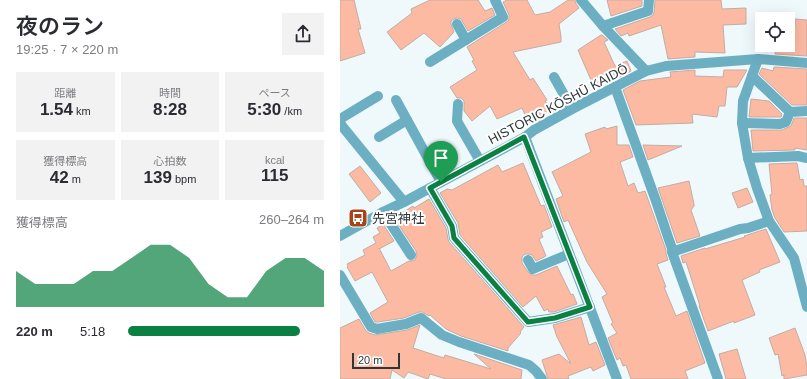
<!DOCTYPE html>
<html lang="ja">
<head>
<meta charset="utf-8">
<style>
  body { margin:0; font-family:Arial,"Noto Sans JP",sans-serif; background:#f2f2f3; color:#2b2b33; height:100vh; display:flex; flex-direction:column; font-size:15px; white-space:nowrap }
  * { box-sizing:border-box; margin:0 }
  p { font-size:13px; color:#7c7c81 }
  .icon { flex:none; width:22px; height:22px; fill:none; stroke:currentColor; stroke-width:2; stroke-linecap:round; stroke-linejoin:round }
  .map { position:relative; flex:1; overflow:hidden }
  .panel { display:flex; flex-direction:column; background:#fff; width:340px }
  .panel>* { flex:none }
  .fabs { position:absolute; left:415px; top:12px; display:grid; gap:8px }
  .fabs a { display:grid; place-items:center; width:40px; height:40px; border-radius:0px; background:#fff; box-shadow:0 4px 16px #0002; font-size:20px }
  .scale { position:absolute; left:12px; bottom:10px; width:48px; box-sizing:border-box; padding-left:4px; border:2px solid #2d373a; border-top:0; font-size:11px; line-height:14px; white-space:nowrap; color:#2d373a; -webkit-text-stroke:3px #fff; paint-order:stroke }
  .pin { position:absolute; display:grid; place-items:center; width:34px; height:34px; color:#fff; margin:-41px -17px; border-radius:50% 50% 50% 0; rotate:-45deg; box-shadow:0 0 4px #0007 }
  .pin .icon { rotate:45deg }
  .round { display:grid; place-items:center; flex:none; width:42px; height:42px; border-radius:0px; background:#f2f2f3 }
  .overview { display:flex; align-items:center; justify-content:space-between; height:68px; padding:0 16px }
  h1 { font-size:22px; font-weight:600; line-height:30px }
  .metrics { display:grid; grid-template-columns:repeat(3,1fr); gap:6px; height:68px; padding:4px 16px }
  .metrics div { display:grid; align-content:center; border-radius:0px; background:#f2f2f3; text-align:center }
  .metrics b { font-size:17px; font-weight:600 }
  .metrics small { font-size:11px; font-weight:400 }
  .metrics p { font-size:11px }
  .chart { height:112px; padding:8px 16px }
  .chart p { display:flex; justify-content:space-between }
  .chart svg { width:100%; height:72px; margin-top:4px; fill:#0b8043; opacity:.7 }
  ul { padding:0 16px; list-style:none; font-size:13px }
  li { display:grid; grid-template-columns:64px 48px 1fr; align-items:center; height:30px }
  li i { height:10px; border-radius:5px; background:#0b8043 }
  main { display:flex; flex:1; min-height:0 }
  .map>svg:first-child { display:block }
  .building { fill:#fcbaa3; stroke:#c3aca4 }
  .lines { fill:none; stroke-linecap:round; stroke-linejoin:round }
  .minor { stroke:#6cafc2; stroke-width:10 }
  .route-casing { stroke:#fff; stroke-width:8 }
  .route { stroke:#0b8043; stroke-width:5 }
  .labels { text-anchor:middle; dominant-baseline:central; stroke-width:4; stroke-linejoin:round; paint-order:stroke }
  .street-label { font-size:13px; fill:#2d373a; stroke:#fff }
  .poi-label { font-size:13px; fill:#2d373a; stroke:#fff; text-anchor:start }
</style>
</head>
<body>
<main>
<section class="panel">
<div class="overview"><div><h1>夜のラン</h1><p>19:25 · 7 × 220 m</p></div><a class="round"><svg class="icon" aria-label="share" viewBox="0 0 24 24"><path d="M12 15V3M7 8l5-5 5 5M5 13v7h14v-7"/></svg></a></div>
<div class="metrics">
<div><p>距離</p><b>1.54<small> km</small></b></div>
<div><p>時間</p><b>8:28</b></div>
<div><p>ペース</p><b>5:30<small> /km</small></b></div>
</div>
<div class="metrics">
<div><p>獲得標高</p><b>42<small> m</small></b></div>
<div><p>心拍数</p><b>139<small> bpm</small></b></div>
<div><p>kcal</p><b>115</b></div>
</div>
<div class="chart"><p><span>獲得標高</span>260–264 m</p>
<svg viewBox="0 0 160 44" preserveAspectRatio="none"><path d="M0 44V22L10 30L20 30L30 30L40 22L50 22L60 14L70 6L80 6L90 14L100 30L110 38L120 38L130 22L140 14L150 14L160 22V44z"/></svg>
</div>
<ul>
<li><b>220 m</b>5:18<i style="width:88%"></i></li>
</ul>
</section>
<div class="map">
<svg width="467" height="379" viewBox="0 0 467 379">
  <rect width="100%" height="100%" fill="#eff9fc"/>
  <g class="building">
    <polygon points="0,0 14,0 21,29 18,29 25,53 0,61"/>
    <polygon points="90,0 138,0 145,11 152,8 155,15 128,31 121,19 117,18 114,19 111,21 111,24 114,32 100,47 84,33 61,50 47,32 72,13 71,9"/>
    <polygon points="167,0 187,0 195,15 210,12 228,0 235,0 236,4 239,8 219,24 221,37 221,42 173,52 190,80 193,78 207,100 205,101 211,109 195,119 194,117 188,121 182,108 157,119 150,106 132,121 124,111 124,101 121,98 117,98 110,87 137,70 132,61 134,60 127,47 168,21 169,18 169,15 163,2"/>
    <polygon points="267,0 302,0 302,6 271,16"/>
    <polygon points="315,0 381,0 382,9 406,8 406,24 383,25 385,53 355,52 355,57 328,59 321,25 289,36 288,33 281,36 275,29 310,17 313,15 314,12"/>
    <polygon points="455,19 467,20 467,56 435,54 436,45 448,45 448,26 455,27"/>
    <polygon points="261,35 262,35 268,40 264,42 275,66 287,61 291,71 276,79 275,77 254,87 238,50"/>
    <polygon points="434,67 467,69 467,105 452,105 419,74 422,68 433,71"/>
    <polygon points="355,70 355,76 383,77 384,70 407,70 397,87 387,87 385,106 379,106 377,117 352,114 353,123 296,125 283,90 300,81 331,77 330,72"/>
    <polygon points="411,99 429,101 442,114 441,117 409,117"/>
    <polygon points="454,118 467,118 467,150 455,148 455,150 413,151 411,130 442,130 451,126"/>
    <polygon points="277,126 277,145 289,145 293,157 280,162 288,186 294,183 298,193 305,191 326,250 326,254 328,260 317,264 326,287 324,287 336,316 347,311 365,363 345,371 348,379 291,379 286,365 283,366 280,358 277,360 268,338 277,333 271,324 273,323 262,297 267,294 247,262 228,220 224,222 216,199 223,196 212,172 251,152 245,134 265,127 266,129"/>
    <polygon points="303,145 342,146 308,160"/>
    <polygon points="183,163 201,206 204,205 212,227 201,232 203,237 199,239 206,256 196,261 192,255 188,254 185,254 182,257 182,263 188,272 192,275 196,275 217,266 231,295 233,294 237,304 214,312 209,312 208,309 204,311 196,296 183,307 120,235 118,223 100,193 107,189 112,190 158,165 162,172"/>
    <polygon points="457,163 460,180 463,179 464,186 467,186 467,231 444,232 435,218 432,210 430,195 432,194 429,164"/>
    <polygon points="20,166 41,193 30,202 9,174"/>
    <polygon points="349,181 354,204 354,206 351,210 360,236 337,243 318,188"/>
    <polygon points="407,188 413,202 398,208 392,193"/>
    <polygon points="89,199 106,228 108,239 109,242 184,327 180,332 181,333 168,348 168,351 121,336 106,329 90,315 89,316 82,312 79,312 64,318 38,322 35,322 30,313 48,302 32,272 15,281 7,267 8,266 7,264 25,255 23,250 36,243 33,237 40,233 37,228 43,224 54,241 39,249 39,248 51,271 69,261 75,260 77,255 76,251 54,218 73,206 74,208"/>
    <polygon points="426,229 440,262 419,270 420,272 402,280 415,315 394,323 394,321 368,331 359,306 360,306 346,262 343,263 341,256 365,248 365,249 405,237 404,236"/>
    <polygon points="241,317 249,345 256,342 265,365 253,371 251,367 228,376 229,379 208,379 202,360 219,354 231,364 217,337 213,325"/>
    <polygon points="19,319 26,331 29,333 35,335 67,330 80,325 73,348 104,358 105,355 151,369 134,354 182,370 181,379 106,379 90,374 88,379 68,372 64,378 52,370 50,379 0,379 0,328"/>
    <polygon points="455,328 465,355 467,367 467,375 444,379 444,375 442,376 438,354 435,355 429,338"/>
    <polygon points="397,349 406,379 386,379 379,354"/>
  </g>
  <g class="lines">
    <g class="minor">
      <polyline points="241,0 263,26 306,71"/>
      <polyline points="117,24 126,40"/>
      <polyline points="263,26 308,11 309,0"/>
      <polyline points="418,59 403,101 402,123 408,158 417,188 429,221 454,258 467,307"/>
      <polyline points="90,62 163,17 155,0"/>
      <polyline points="412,76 450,112"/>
      <polyline points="214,77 232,109"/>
      <polyline points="275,87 316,201 328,237 333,251"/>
      <polyline points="56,100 101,182"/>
      <polyline points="118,104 117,121 140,161"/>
      <polyline points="0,119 38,96"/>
      <polyline points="0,122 2,126 64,202"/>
      <polyline points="402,123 440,124 446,122 450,112 467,111"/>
      <polyline points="39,137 67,120"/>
      <polyline points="185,137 277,379"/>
      <polyline points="408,158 458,156 467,158"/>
      <polyline points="90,188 112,226 114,238 188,322 215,318 250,307"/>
      <polyline points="43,212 71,255"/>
      <polyline points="0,236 43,212 64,202 185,137 194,130 232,109 306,71 326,66 418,59 467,63"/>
      <polyline points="188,260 193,269 229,254"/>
      <polyline points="0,275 31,327 37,329 66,324 81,318 102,335 119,342 189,365 196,371 202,379"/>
      <polyline points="378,379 332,252 400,229 408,228 429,221"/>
    </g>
  </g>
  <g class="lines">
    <g class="route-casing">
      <polygon id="route" points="184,137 250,307 215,318 188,322 114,238 112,226 90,188"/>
    </g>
    <use href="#route" class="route"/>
  </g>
  <defs>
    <g id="bus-square" transform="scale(1)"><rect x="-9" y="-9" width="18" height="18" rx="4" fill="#a84218" stroke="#fff"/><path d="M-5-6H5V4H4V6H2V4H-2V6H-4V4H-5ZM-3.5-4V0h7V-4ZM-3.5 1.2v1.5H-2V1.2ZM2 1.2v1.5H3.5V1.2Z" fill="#fff"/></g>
  </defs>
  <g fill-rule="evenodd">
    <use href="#bus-square" x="18" y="218"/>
  </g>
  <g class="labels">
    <g class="street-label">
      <text transform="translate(218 104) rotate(-28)">HISTORIC KŌSHŪ KAIDŌ</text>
    </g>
    <g class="poi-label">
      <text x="32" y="218">先宮神社</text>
    </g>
  </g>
</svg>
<div class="fabs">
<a><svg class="icon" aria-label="locate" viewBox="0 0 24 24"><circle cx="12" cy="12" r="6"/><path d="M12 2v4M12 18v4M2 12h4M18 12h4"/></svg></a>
</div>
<div class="scale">20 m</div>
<div class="pin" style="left:101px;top:182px;background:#1e9e55"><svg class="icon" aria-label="arrive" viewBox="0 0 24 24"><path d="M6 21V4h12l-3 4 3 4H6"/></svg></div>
</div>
</main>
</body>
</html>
